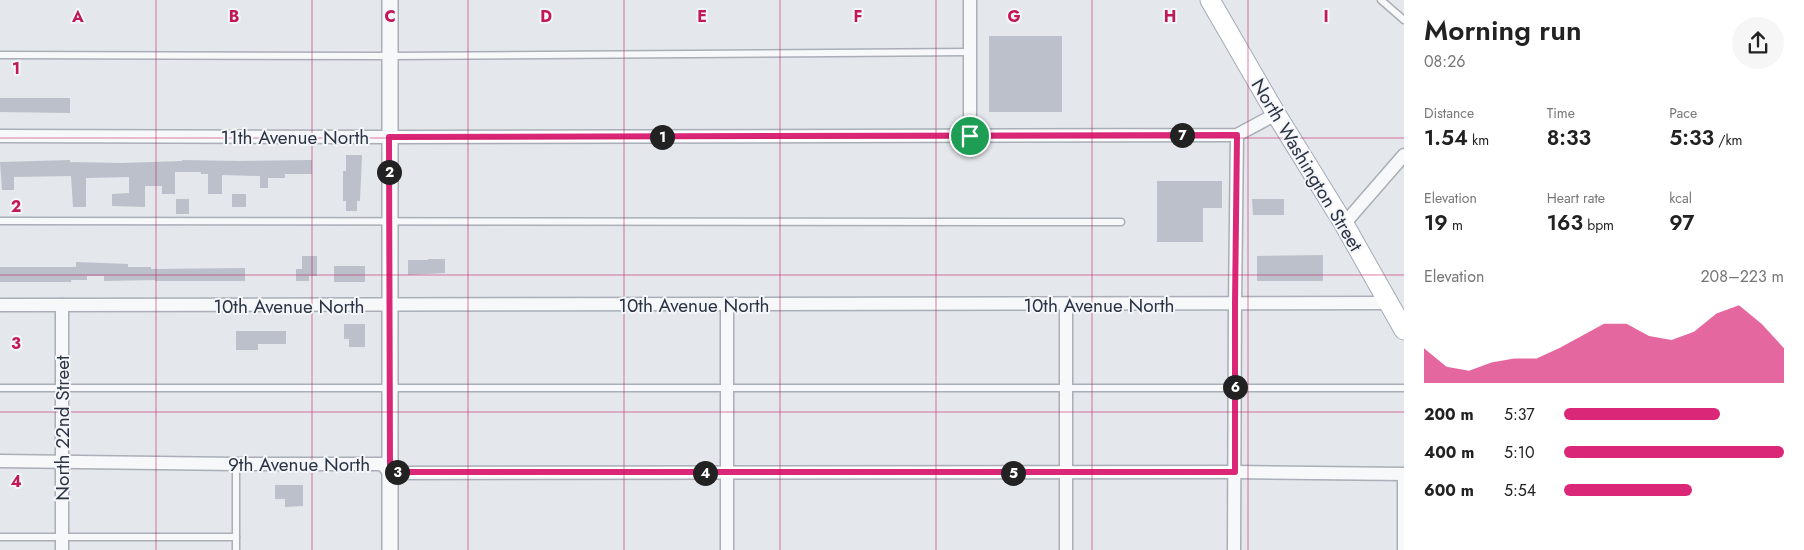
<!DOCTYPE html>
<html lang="en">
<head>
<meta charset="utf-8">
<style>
  body { margin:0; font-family:Jost,sans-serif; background:#f6f6f6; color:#222; height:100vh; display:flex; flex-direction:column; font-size:19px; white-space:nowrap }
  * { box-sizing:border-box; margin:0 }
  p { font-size:16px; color:#767676 }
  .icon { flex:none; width:28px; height:28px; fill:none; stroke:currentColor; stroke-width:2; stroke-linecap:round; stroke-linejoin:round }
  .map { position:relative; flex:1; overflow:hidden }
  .panel { display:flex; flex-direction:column; background:#fff; width:400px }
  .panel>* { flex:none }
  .pin { position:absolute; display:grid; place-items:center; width:42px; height:42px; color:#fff; margin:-21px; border:2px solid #fff; border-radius:50%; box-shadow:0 1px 5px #0007 }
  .km { position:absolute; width:25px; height:25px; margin:-12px; border-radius:50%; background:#222; color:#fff; font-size:14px; line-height:25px; text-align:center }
  .round { display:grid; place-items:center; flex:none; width:52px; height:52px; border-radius:26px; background:#f6f6f6 }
  .head { display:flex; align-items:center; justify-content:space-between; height:85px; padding:0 20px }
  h1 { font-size:28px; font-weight:600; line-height:38px }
  .stats { display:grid; grid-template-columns:repeat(3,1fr); gap:8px; height:85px; padding:5px 20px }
  .stats div { display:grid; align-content:center }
  .stats b { font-size:21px; font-weight:600 }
  .stats small { font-size:14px; font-weight:400 }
  .stats p { font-size:14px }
  .chart { height:140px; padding:10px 20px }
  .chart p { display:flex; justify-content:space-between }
  .chart svg { width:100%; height:90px; margin-top:5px; fill:#db2777; opacity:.7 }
  ul { padding:0 20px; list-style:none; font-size:16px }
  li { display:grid; grid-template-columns:80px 60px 1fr; align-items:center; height:38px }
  li i { height:12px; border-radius:6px; background:#db2777 }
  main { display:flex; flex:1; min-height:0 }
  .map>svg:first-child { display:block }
  .building { fill:#bbc0ca }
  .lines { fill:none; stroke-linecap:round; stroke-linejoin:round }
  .service-casing { stroke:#a9aeb7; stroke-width:9 }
  .minor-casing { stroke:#a9aeb7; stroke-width:15 }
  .tertiary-casing { stroke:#a9aeb7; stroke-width:18 }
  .primary-casing { stroke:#a3abb8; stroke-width:21 }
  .service { stroke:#f7f8fa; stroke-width:6 }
  .minor { stroke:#f7f8fa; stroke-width:12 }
  .tertiary { stroke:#f7f8fa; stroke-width:15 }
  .primary { stroke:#fff; stroke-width:19 }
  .route-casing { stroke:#fff; stroke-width:10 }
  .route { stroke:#db2777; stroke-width:6 }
  .grid { fill:none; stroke:#c2185b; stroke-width:1; stroke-opacity:0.55 }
  .labels { text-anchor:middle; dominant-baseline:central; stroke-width:4; stroke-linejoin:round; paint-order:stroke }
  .street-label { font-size:19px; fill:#2b3445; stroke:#f4f6f9 }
  .grid-label { font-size:16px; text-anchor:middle; font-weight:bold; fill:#c2185b; stroke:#f4f6f9; stroke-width:4; stroke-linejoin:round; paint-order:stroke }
</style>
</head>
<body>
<main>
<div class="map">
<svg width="1404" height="550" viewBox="0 0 1404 550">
  <rect width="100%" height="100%" fill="#e4e7ec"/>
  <g class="building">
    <rect x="989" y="36" width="73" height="76"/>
    <polygon points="0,98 70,98 70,113 0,112"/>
    <polygon points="346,155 362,155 360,201 357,201 357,211 346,211 346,201 343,201 343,171 346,171"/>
    <polygon points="70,160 70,162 122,163 182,161 182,160 240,161 312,160 312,174 285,174 285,178 268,178 268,188 260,188 260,176 222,175 222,194 208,194 208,174 201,174 201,172 175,172 175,194 162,194 162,186 145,186 145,207 112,206 112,194 129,193 129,177 86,178 86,207 73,207 71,176 14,177 14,190 2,190 0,162"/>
    <polygon points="1157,181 1222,181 1222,208 1203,208 1203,242 1157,242"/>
    <rect x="232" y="194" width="14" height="13"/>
    <rect x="176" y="199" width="13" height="15"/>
    <polygon points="1252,199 1284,199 1284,215 1253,215"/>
    <polygon points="1323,255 1323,281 1257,281 1257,256"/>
    <polygon points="302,256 317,256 317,276 309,276 309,281 296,281 296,269 302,269"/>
    <polygon points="428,259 445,259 445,273 408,275 408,260 428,260"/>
    <polygon points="76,262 128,264 128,267 151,267 151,269 245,268 245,281 155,281 155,280 104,281 104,276 87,276 87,280 71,280 71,282 0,282 0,267 76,267"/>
    <rect x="334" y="266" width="31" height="16"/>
    <polygon points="344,324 365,324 365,347 349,347 349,339 344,339"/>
    <polygon points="236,331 286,331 286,344 258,344 258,350 236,350"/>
    <polygon points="275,485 303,485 303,506 285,507 285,499 275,499"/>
  </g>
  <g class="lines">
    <g class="service-casing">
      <g id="service">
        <polyline points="1381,0 1404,20"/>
        <polyline points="0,55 390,56 970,52"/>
        <polyline points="0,221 1121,222"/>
        <polyline points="0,388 1404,388"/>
        <polyline points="0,537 236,537 236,464"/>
        <polyline points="236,537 236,550"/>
      </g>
    </g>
    <g class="minor-casing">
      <g id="minor">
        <polyline points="970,0 970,136"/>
        <polyline points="0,136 403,137 1237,135 1276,114"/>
        <polyline points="1344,224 1404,155"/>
        <polyline points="0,305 1389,303"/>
        <polyline points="727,305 727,550"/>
        <polyline points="0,461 236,464 382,464 390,473 1235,472 1404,474"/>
        <polyline points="1404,474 1404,550"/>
        <polyline points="62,550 62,305"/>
        <polyline points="1066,550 1066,305"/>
        <polyline points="1234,550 1235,304 1237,135"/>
      </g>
    </g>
    <g class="tertiary-casing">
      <polyline id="tertiary" points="390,0 390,550"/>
    </g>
    <g class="primary-casing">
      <polyline id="primary" points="1210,0 1276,114 1344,224 1404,330"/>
    </g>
    <use href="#service" class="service"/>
    <use href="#minor" class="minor"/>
    <use href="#tertiary" class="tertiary"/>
    <use href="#primary" class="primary"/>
  </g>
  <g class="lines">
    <g class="route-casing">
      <polygon id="route" points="1237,135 1235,304 1235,472 390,472 389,137"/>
    </g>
    <use href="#route" class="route"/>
  </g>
  <path class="grid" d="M 156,0 L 156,550M 312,0 L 312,550M 468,0 L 468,550M 624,0 L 624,550M 780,0 L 780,550M 936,0 L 936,550M 1092,0 L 1092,550M 1248,0 L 1248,550M 0,138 L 1404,138M 0,275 L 1404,275M 0,412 L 1404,412"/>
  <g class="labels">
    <g class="street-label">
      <text x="295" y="137">11th Avenue North</text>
      <text transform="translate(1307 165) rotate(59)">North Washington Street</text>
      <text x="694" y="305">10th Avenue North</text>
      <text x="1099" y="305">10th Avenue North</text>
      <text x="289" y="306">10th Avenue North</text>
      <text transform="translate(62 428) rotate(-90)">North 22nd Street</text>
      <text x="299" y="464">9th Avenue North</text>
    </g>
  </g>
  <g class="grid-label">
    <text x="78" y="22">A</text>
    <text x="234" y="22">B</text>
    <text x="390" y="22">C</text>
    <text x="546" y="22">D</text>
    <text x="702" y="22">E</text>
    <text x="858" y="22">F</text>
    <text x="1014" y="22">G</text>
    <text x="1170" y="22">H</text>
    <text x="1326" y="22">I</text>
    <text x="16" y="74">1</text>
    <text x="16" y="212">2</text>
    <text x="16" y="349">3</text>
    <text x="16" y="487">4</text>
  </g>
</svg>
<div class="pin" style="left:970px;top:136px;background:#1e9e55"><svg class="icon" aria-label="arrive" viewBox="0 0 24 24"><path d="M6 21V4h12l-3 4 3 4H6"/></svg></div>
<b class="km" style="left:662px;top:137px">1</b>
<b class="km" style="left:389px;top:172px">2</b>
<b class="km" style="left:397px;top:472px">3</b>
<b class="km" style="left:705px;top:473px">4</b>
<b class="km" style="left:1013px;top:473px">5</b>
<b class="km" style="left:1235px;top:387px">6</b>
<b class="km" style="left:1182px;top:135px">7</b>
</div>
<section class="panel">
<div class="head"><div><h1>Morning run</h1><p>08:26</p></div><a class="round"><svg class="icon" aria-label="share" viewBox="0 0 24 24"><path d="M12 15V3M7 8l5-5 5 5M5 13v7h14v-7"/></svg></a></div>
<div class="stats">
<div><p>Distance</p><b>1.54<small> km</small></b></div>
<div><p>Time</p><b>8:33</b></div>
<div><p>Pace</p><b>5:33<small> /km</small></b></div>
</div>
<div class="stats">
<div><p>Elevation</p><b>19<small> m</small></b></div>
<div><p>Heart rate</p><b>163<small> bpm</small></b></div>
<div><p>kcal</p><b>97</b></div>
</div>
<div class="chart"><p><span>Elevation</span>208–223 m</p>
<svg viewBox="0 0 160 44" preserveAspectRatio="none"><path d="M0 44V27L10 36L20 38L30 34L40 32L50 32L60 27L70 21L80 15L90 15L100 21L110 23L120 19L130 10L140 6L150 15L160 27V44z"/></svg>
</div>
<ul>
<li><b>200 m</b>5:37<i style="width:71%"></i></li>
<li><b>400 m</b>5:10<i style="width:100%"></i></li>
<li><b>600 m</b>5:54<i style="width:58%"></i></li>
</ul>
</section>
</main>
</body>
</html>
